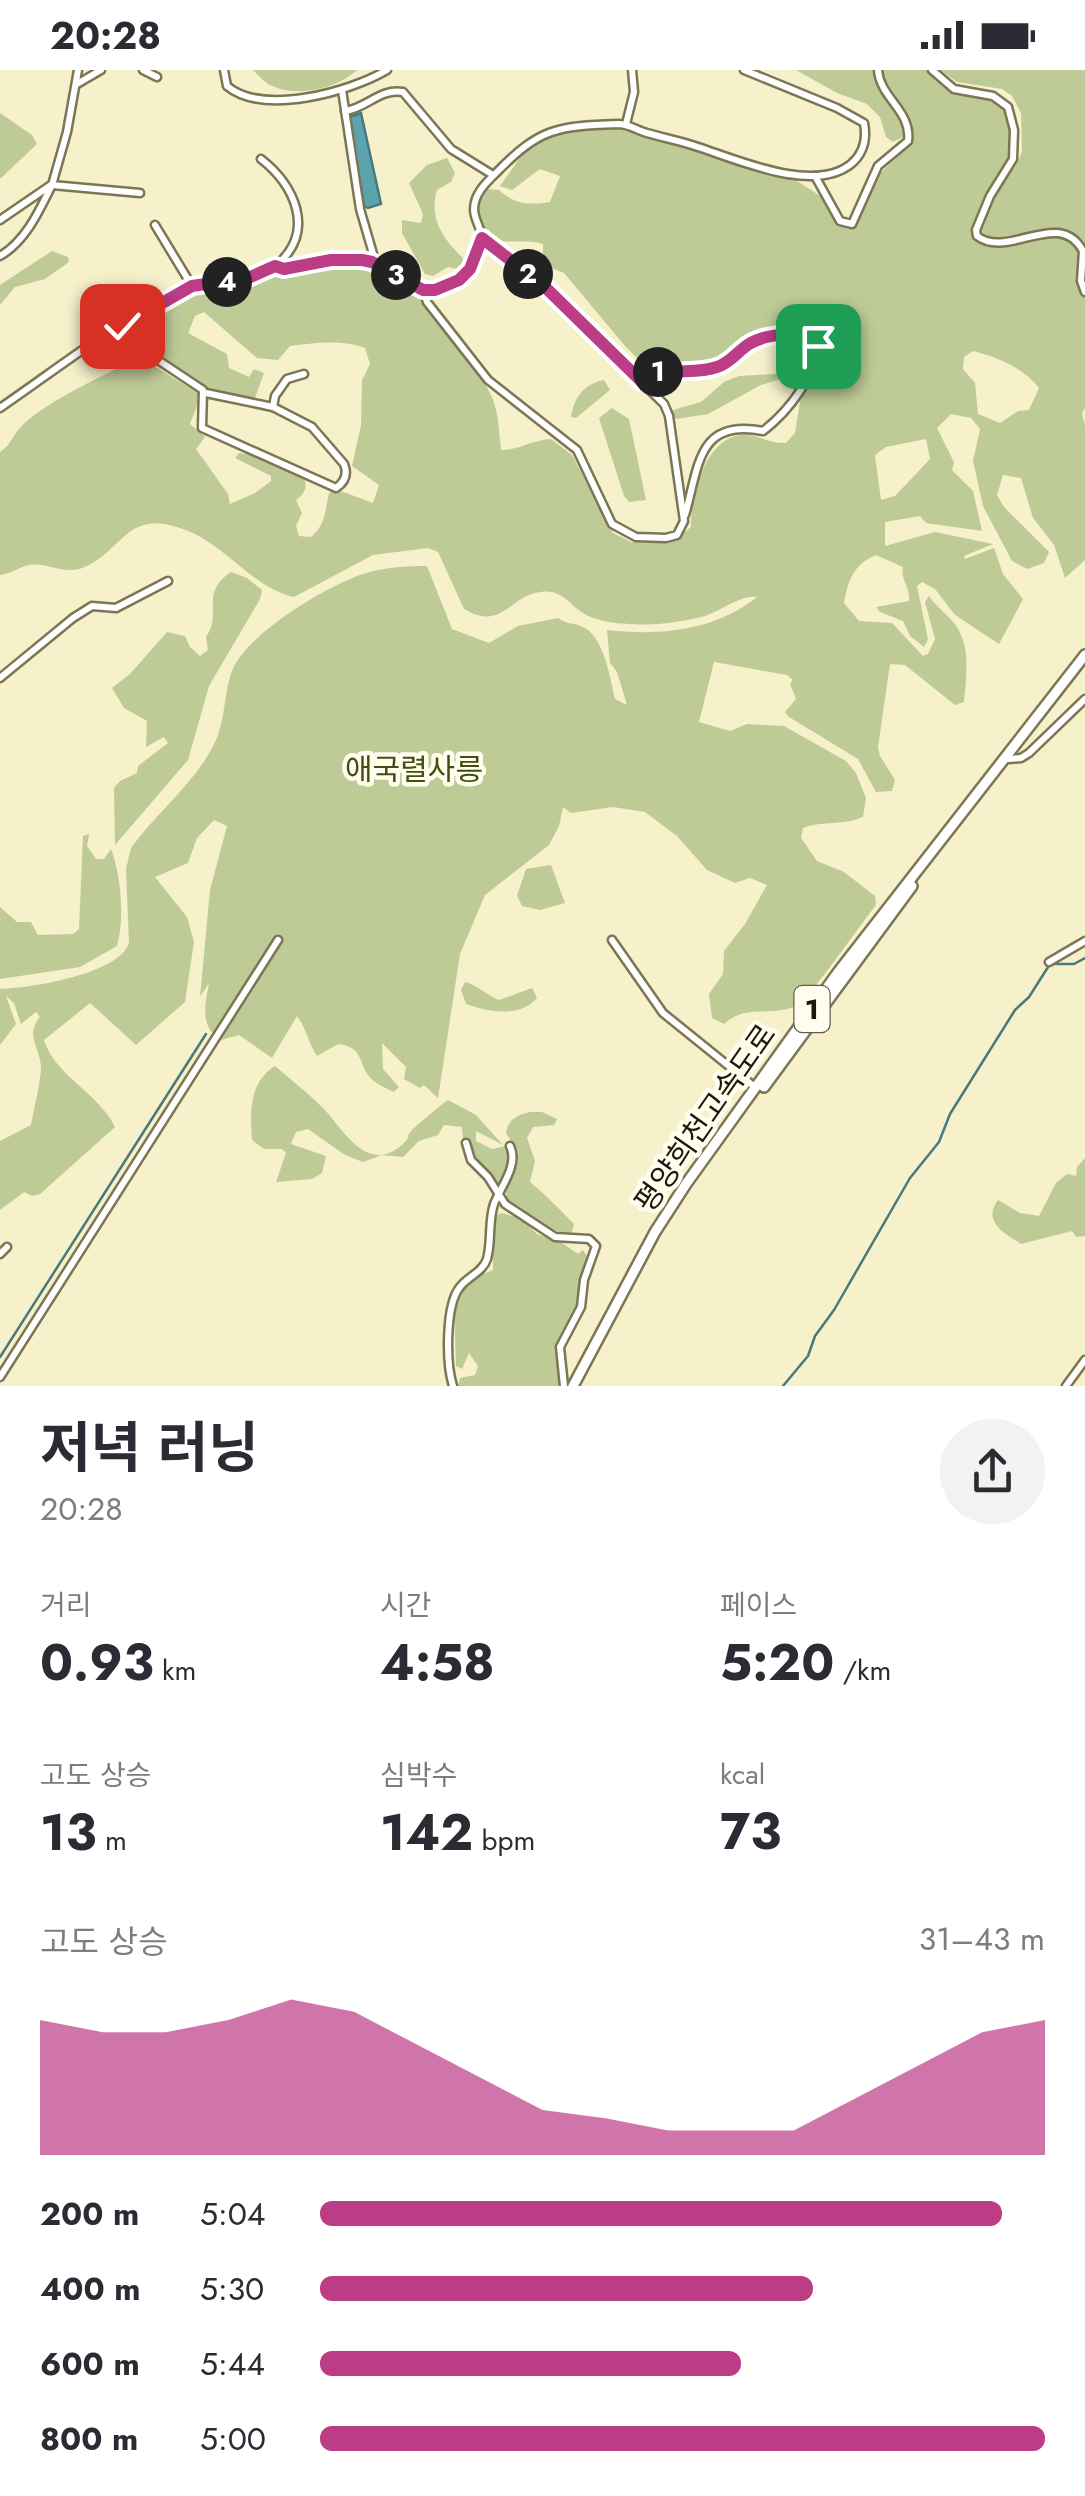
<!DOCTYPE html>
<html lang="ko">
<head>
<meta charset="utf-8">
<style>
  body { margin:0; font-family:Jost,"Noto Sans KR",sans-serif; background:#f2f2f3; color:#2b2b33; height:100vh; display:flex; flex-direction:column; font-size:38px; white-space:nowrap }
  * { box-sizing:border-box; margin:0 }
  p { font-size:32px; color:#7c7c81 }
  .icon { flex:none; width:55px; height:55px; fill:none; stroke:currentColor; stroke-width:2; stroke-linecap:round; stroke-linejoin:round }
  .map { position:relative; height:1316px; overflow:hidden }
  .drawer { display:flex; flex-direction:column; background:#fff; flex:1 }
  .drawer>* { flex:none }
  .pin { position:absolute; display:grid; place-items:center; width:85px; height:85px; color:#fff; margin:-42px; border-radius:20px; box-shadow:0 5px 15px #0006 }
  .km { position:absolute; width:50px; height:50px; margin:-25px; border-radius:50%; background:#222; color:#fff; font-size:28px; line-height:50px; text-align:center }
  .round { display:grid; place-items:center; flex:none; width:105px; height:105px; border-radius:52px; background:#f2f2f3 }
  .headline { display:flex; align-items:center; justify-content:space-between; height:170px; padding:0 40px }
  h1 { font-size:55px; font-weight:700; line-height:75px }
  .metrics { display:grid; grid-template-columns:repeat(3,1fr); gap:15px; height:170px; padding:10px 40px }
  .metrics div { display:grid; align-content:center }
  .metrics b { font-size:50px; font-weight:700 }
  .metrics small { font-size:28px; font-weight:400 }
  .metrics p { font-size:28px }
  .chart { height:280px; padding:20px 40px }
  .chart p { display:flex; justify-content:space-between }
  .chart svg { width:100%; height:180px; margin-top:10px; fill:#bd3c86; opacity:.7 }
  ul { padding:0 40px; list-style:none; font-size:32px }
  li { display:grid; grid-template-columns:160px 120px 1fr; align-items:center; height:75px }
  li i { height:25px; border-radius:12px; background:#bd3c86 }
  .status { display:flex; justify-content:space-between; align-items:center; height:70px; padding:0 50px; background:#fff; direction:ltr }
  .status svg { height:28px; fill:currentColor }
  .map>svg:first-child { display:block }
  .green { fill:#bfcb97; fill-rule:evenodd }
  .water { fill:#5ba3ae; stroke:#487a7d; stroke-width:2.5 }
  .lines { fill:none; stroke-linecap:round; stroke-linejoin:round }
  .stream { stroke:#487a7d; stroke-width:2.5 }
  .minor-casing { stroke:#7c7655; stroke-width:11 }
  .highway-casing { stroke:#7c7655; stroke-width:14 }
  .minor { stroke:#fff; stroke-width:6 }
  .highway { stroke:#fff; stroke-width:9 }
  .route-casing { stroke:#fff; stroke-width:20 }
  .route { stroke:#bd3c86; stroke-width:12 }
  .labels { text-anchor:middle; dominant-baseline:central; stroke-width:9; stroke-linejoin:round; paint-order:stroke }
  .shield { fill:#fffdee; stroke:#5f5d4f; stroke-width:2.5 }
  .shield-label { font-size:28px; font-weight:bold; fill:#1b190b }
  .park-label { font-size:30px; fill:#434d11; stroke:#fffdee }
  .street-label { font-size:30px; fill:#1b190b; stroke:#fffdee }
</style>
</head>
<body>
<div class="status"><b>20:28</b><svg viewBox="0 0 49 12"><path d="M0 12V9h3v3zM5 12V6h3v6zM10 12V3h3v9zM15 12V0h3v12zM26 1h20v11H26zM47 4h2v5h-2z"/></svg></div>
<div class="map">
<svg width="1085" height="1316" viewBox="0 0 1085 1316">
  <rect width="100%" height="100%" fill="#f6f0cb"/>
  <g class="green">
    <path d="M 253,0 L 357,0 C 338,18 298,28 272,16 C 265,13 258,5 253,0 Z"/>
    <path d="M 796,0 L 874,0 C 874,27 909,39 905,66 L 893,72 L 886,67 L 880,47 L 867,34 L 837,23 Z"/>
    <path d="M 882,0 L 926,0 C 953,31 972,20 1003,34 L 1010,62 L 1009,90 L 978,145 L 974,169 C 1013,188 1036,150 1076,174 C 1085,191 1074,210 1085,226 L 1085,338 L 1082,343 L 1085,356 L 1085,490 L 1065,508 L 1054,475 L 1033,448 L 1021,408 L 1003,405 L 997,425 L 1004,437 L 1049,482 L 1044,493 L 1027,499 L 1012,491 L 983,436 L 973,391 L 980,359 L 971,348 L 951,344 L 937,358 L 954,392 L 952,400 L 973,421 L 982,461 L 926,453 L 920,446 L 885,452 L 885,476 L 935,462 L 993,474 L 964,486 L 965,489 L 994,478 L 1003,504 L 1023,529 L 999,574 L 955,545 L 935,519 L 922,512 L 917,516 L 928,569 L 924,577 L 910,566 L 903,551 L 880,542 L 876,537 L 909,531 C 911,519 900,509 903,497 L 876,485 C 854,494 848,510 844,533 L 859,551 L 892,553 L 923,586 L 928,584 L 935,569 L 925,532 L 929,526 C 937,538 950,546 957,557 C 971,580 966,607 964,632 L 955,635 L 905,595 L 890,594 L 878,677 L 880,686 L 895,710 L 892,721 L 876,722 L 858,689 L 789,647 L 785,642 L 796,629 L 790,614 L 793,610 L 787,605 L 714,592 L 699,652 L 730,661 L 747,654 L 784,656 L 846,691 L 856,703 L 866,728 L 863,747 C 843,756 823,750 803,758 L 801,768 L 817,791 L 844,802 L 875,826 L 876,835 C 863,851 809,929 798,935 C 772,948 746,933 724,954 L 712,948 L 709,924 L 723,904 L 724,881 L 745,854 L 767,815 L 750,808 L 735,813 L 707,800 L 677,766 L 645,742 L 613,737 L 571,743 L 563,737 L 559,756 L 549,775 L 485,825 L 460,884 L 438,1028 L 424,1015 L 420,1018 L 404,1009 L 406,997 L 382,973 L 383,999 L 399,1017 L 394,1022 C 384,1017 372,1013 366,1002 C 358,985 359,977 338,974 L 317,986 C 308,973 307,959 297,946 L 272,988 L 239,965 L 221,970 C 199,957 205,934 209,913 L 200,927 L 210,820 L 227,756 L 214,750 L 197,768 L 188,793 L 155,807 L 187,847 L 194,872 L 185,932 L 136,975 L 90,933 L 44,970 C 55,1006 99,1023 115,1057 L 40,1124 L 32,1126 L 24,1122 L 0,1140 L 0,1071 L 31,1055 C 34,1038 40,1015 41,999 C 41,978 24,966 40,947 L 36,942 L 21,954 L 14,933 L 6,926 L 16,954 L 0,975 L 0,919 C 31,918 119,904 129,873 L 126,799 L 131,778 C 156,743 194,714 213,676 C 226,653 223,625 232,601 C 246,564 329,514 366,503 C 386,497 407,496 427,496 L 452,559 L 489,573 L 518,556 L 558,548 C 567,554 572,553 581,556 C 604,565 610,608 615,629 L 627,635 L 617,602 L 610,593 L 607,560 C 658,566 715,561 757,527 C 740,524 719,543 701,547 C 679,552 654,556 632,554 C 617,554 593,551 580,541 C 568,532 560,519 541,522 C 509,525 503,562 464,539 L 438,482 L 428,478 L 373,485 L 294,527 C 254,519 224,473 183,459 C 124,438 123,483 82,498 C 65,505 46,492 29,495 C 19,497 11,504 0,505 L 0,382 C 12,374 11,367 20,358 C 39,336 92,311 118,298 L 102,276 L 123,267 L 156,297 L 201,325 L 190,354 L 205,367 L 196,379 L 228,424 L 230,434 L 255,423 L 271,411 L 271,406 L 235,388 L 239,383 L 254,385 L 304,408 C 308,418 304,424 296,430 L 302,443 L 296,456 L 299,466 L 311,467 C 326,454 325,441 329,423 L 338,420 L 373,433 L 379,415 L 352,396 L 361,355 L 362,310 L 370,294 L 365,278 C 342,269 313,273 290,276 L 278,290 L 257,288 L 204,242 L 195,246 L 188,263 L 227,284 L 229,298 L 249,307 L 254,299 L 264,303 L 254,331 L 204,317 L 136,266 C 159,222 205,220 248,211 C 283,204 325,188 361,195 C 374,198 391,206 403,213 C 424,228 482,303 492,327 C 499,344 499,362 501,380 C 519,380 532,370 551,369 L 572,385 L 613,463 L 631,472 L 670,473 L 691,457 C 690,428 704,370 740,365 C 756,363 769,374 786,373 L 795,363 L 800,332 L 823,274 L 814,262 L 759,264 L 740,274 L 720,293 L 649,300 L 625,276 L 564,203 L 549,197 L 543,188 L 543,174 C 518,166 490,183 479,150 C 475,137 478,129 486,119 L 499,120 C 515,135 529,135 550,132 L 560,106 L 540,99 L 512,120 L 500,116 L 527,78 L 546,67 L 563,61 L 619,59 L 794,109 L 825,129 L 837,154 L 853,157 C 862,142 865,125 874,111 C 885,95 904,85 913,68 C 908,36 883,26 882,0 ZM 973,281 C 997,287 1024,298 1039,318 L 1029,340 L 1018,341 L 1000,353 L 978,344 L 975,313 L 963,299 L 964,287 ZM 926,369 L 930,389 L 895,426 L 881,430 L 875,385 L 886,377 Z"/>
    <path d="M 940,0 L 1085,0 L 1085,179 C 1067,147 1032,166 1005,171 C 996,173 989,169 981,166 L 982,151 L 990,133 L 1018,92 L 1022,81 L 1021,43 L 1012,26 L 1002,19 L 957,12 Z"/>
    <polygon points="0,43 32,65 37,74 0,109"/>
    <path d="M 447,88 L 455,103 L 451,112 L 437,120 C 428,150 445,171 465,190 L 462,200 L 448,197 L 433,206 L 425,204 L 402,163 L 402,150 L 421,153 L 423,144 L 409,113 L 427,95 Z"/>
    <polygon points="52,181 68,187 69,192 45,209 15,217 0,235 0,215"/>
    <polygon points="794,291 805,291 803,302 761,315 708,344 676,349 671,344 673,340 701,332 724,312 739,306 775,304"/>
    <path d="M 604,310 L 610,320 L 576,348 L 571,347 C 574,327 584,314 604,310 Z"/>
    <polygon points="612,338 629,349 646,430 629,432 624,426 599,348"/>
    <path d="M 231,502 L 247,508 L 262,520 L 260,529 L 209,616 L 188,690 L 115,775 L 114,718 L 120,711 L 137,703 L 138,696 L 168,673 L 164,667 L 146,677 L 147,651 L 124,638 L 112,618 L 130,604 L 167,562 L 185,566 L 190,577 L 200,586 L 208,580 L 206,567 C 223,544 199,523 231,502 Z"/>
    <path d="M 89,764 L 87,776 L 96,789 L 104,789 L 111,779 C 121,806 125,848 117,876 L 80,897 L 0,909 L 0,837 L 17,852 L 31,852 L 38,865 L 73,864 L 79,859 L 83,766 Z"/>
    <polygon points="551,795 565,833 540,840 522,836 517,826 526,799"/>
    <path d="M 465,912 C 478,915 486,925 499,930 L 532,918 L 537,928 C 520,948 489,942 466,934 L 461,920 Z"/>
    <path d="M 275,996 C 291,1010 308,1023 323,1038 C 344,1060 368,1107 404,1073 C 414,1063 403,1070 412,1060 C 416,1056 444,1032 448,1030 L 476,1045 L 503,1075 L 476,1061 L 476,1071 L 492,1079 L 506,1076 L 511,1080 C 509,1094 507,1108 497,1119 L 471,1086 L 470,1074 L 463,1069 L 462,1057 L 444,1055 L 438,1065 L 419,1071 L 403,1087 L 382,1085 L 363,1092 L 345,1085 L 308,1059 L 296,1062 L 291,1074 L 326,1086 L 322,1103 L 312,1109 L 276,1112 L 286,1083 L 282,1079 L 264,1079 L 252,1070 C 250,1042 249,1012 275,996 Z"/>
    <path d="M 530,1042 L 542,1042 L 557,1049 L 554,1055 L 533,1057 L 527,1068 L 535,1091 L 530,1112 C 547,1126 559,1139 574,1154 L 571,1165 L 538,1155 L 508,1132 C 498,1097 535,1106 506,1063 C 508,1049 517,1045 530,1042 Z"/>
    <path d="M 1085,1075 L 1085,1166 L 1076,1167 L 1072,1161 L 1021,1174 C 1004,1163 982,1152 998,1130 L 1020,1143 L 1039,1146 L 1056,1113 L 1067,1104 L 1076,1106 L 1077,1097 L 1085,1088 Z"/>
    <polygon points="501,1143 521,1148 537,1164 562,1173 578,1184 583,1180 590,1191 578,1237 558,1277 562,1304 558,1316 458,1316 460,1308 475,1305 478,1296 469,1283 462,1299 456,1296 454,1234 470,1210 493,1200 493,1148"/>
  </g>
  <polygon class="water" points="361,43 381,134 368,138 364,136 349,47"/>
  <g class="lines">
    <g class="stream">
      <polyline points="0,1287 206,964"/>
      <polyline points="783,1316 808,1286 815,1266 834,1240 910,1108 939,1072 950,1044 1015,940 1029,927 1050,894 1074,894 1085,888"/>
    </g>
    <g class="minor-casing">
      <g id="minor">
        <polyline points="78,0 67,62 52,115 140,123"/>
        <polyline points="143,0 157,7"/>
        <path d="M 224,0 L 227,16 C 263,46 350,22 387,0"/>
        <path d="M 932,0 L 954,19 L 993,26 L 1008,37 L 1014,60 L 1013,89 L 990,126 L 976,160 L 977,166 C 1008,190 1059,137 1083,181 L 1081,211 L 1085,222"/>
        <polyline points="77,14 101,0"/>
        <polyline points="342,20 360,139 376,194"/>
        <path d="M 345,41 C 367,38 380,18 403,22 L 451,79 L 493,105"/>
        <polyline points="626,54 634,22 632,0"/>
        <path d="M 815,106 L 840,151 L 852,154 L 878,96 L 908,71 C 912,41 880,28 878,0"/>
        <polyline points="0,150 51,115"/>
        <polyline points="155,155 192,216"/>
        <path d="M 0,186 C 26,171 39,141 52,115"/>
        <path d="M 275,196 C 303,204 336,186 365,190 C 389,194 409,224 434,221 C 455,218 484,192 482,169 C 481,155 471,147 475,132 C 478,120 488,111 497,102 C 540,58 557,56 618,54 C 629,54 636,60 647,63 C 664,68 681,71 698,77 C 738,90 814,124 851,94 C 864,83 867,69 864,53 L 837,38 L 744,0"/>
        <polyline points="423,220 427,232 488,310 577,380 612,454 636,467 666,468 677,465 684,451 669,346 664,334 545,217 482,168"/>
        <path d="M 122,256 L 143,280 L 203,320 L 202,358 L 336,418 C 345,412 348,404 344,394 L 312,357 L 273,337 L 275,326 L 287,309 L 304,304"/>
        <path d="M 642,312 C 667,295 691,306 718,297 C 730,293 738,281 749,274 C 765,264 802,260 817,271 C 819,303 788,342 763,361 C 697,348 699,397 685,445"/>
        <polyline points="206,323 273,337"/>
        <path d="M 0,338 C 57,299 120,249 182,220 C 211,205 251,217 278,194 C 316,160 294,115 261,89"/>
        <polyline points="0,608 73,548 92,536 116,538 168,511"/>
        <polyline points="1008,689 1021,688 1029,683 1085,629"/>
        <polyline points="612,870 663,943 756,1018"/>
        <polyline points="1049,892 1085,871"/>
        <polyline points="466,1073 471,1090 488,1107 505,1134 555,1167 589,1169 596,1176 584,1210 581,1237 560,1277 564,1316"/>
        <polyline points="0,1184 7,1177"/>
        <polyline points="0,1307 278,870"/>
        <path d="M 453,1316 C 446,1294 445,1235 460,1217 C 467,1207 483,1202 487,1189 C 492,1171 488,1152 494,1134 C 501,1116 519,1095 510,1076"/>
        <polyline points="1066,1316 1085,1290"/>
      </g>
    </g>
    <g class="highway-casing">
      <g id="highway">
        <polyline points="764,1017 912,816"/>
        <polyline points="573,1316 655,1162 686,1114 839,901 1085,585"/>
      </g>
    </g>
    <use href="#minor" class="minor"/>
    <use href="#highway" class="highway"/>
  </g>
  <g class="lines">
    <g class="route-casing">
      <path id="route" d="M 122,256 L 192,216 L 248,208 L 275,196 L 284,199 L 331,190 L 362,190 L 372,192 L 423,220 L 435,220 L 459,210 L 470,199 L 482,168 L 545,217 L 642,312 C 666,295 691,306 717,297 C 730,293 738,281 749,274 C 765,264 801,260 817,271 L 818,276"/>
    </g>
    <use href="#route" class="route"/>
  </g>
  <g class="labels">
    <rect class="shield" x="794.5" y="916" width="35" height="46" rx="8"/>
    <g class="shield-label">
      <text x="812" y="939">1</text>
    </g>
    <g class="park-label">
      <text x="414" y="699">애국렬사릉</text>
    </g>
    <g class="street-label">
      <text transform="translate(705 1048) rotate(-55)">평양희천고속도로</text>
    </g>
  </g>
</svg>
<div class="pin" style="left:818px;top:276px;background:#1e9e55"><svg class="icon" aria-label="arrive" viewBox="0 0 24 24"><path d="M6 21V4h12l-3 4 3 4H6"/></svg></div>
<div class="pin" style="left:122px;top:256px;background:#d93025"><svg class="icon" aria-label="check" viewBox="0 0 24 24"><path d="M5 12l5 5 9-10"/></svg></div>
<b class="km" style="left:658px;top:302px">1</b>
<b class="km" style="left:528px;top:204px">2</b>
<b class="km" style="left:396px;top:205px">3</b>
<b class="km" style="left:227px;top:212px">4</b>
</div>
<section class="drawer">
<div class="headline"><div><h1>저녁 러닝</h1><p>20:28</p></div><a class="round"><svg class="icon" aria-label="share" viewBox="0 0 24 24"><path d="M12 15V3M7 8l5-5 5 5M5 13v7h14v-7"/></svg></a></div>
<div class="metrics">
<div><p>거리</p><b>0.93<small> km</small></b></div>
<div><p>시간</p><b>4:58</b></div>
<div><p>페이스</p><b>5:20<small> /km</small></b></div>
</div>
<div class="metrics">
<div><p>고도 상승</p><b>13<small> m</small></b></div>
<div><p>심박수</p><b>142<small> bpm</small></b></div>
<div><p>kcal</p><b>73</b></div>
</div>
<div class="chart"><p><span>고도 상승</span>31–43 m</p>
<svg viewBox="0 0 160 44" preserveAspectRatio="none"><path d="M0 44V11L10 14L20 14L30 11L40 6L50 9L60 17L70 25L80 33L90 35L100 38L110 38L120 38L130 30L140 22L150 14L160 11V44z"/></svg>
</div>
<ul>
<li><b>200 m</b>5:04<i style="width:94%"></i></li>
<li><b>400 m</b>5:30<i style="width:68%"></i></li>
<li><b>600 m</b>5:44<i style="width:58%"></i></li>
<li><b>800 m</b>5:00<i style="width:100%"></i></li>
</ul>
</section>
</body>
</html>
